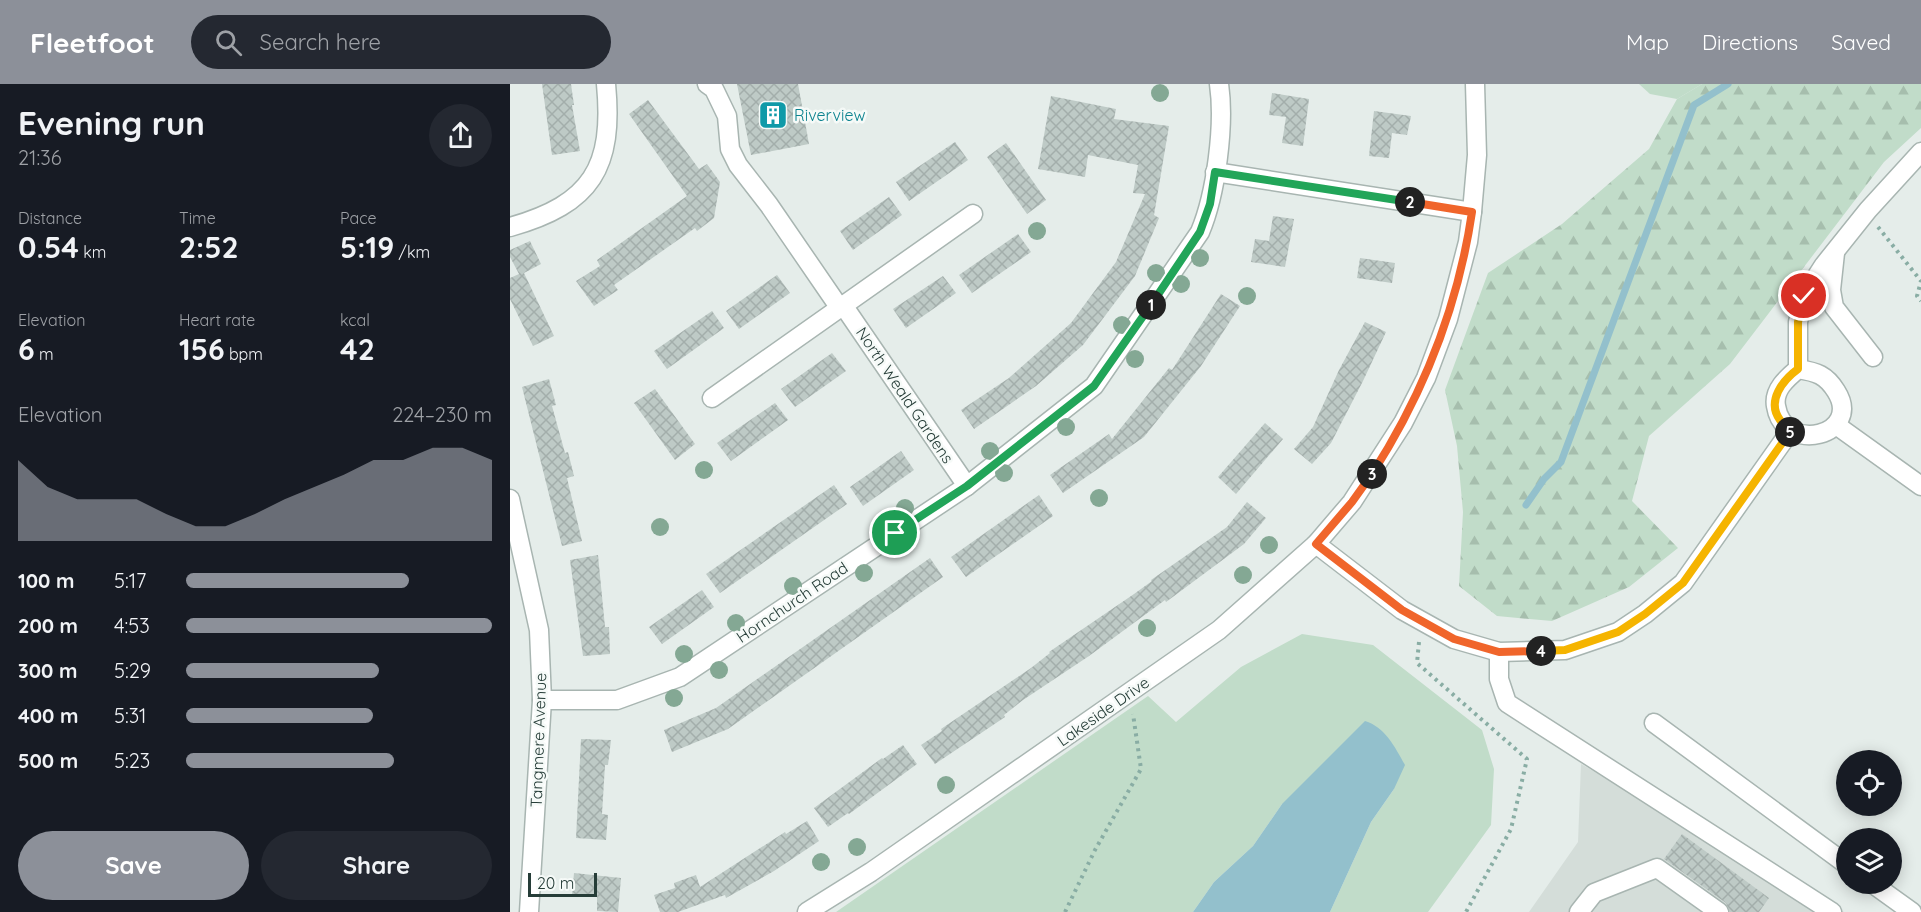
<!DOCTYPE html>
<html lang="en">
<head>
<meta charset="utf-8">
<style>
  body { margin:0; font-family:Quicksand,sans-serif; background:#242831; color:#f1f3f6; height:100vh; display:flex; flex-direction:column; font-size:22px; white-space:nowrap }
  * { box-sizing:border-box; margin:0 }
  p { font-size:20px; color:#9ea1a6 }
  .icon { flex:none; width:33px; height:33px; fill:none; stroke:currentColor; stroke-width:2; stroke-linecap:round; stroke-linejoin:round }
  .map { position:relative; flex:1; overflow:hidden }
  .drawer { display:flex; flex-direction:column; background:#171b24; width:510px }
  .drawer>* { flex:none }
  .tools { position:absolute; left:1326px; top:666px; display:grid; gap:12px }
  .tools a { display:grid; place-items:center; width:66px; height:66px; border-radius:50%; background:#171b24; box-shadow:0 3px 15px #0003; font-size:30px }
  .scale { position:absolute; left:18px; bottom:15px; width:69px; box-sizing:border-box; padding-left:6px; border:3px solid #263d38; border-top:0; font-size:16px; line-height:21px; white-space:nowrap; color:#263d38; -webkit-text-stroke:4px #f6faf8; paint-order:stroke }
  .pin { position:absolute; display:grid; place-items:center; width:51px; height:51px; color:#fff; margin:-26px; border:3px solid #fff; border-radius:50%; box-shadow:0 2px 6px #0007 }
  .km { position:absolute; width:30px; height:30px; margin:-15px; border-radius:50%; background:#222; color:#fff; font-size:16px; line-height:30px; text-align:center }
  .round { display:grid; place-items:center; flex:none; width:63px; height:63px; border-radius:32px; background:#242831 }
  .overview { display:flex; align-items:center; justify-content:space-between; height:102px; padding:0 18px }
  h1 { font-size:33px; font-weight:700; line-height:45px }
  .stats { display:grid; grid-template-columns:repeat(3,1fr); gap:9px; height:102px; padding:6px 18px }
  .stats div { display:grid; align-content:center }
  .stats b { font-size:30px; font-weight:700 }
  .stats small { font-size:16px; font-weight:400 }
  .stats p { font-size:16px }
  .chart { height:168px; padding:12px 18px }
  .chart p { display:flex; justify-content:space-between }
  .chart svg { width:100%; height:108px; margin-top:6px; fill:#8c9099; opacity:.7 }
  .action { display:flex; gap:12px; margin-top:auto; padding:12px 18px }
  .action a { flex:1; height:69px; border-radius:36px; background:#8c9099; color:#fff; font-size:24px; font-weight:700; line-height:69px; text-align:center }
  .action a+a { background:#242831; color:#f1f3f6 }
  ul { padding:0 18px; list-style:none; font-size:20px }
  li { display:grid; grid-template-columns:96px 72px 1fr; align-items:center; height:45px }
  li i { height:15px; border-radius:8px; background:#8c9099 }
  header { display:flex; align-items:center; gap:36px; box-sizing:border-box; height:84px; padding:0 30px; background:#8c9099; color:#fff }
  header strong { font-size:28px }
  nav { display:flex; gap:33px; margin-inline-start:auto; font-size:21px }
  .search { width:420px; height:54px; background:#242831; display:flex; align-items:center; gap:15px; box-sizing:border-box; padding:0 21px; border-radius:33px; color:#9ea1a6; font-size:22px }
  main { display:flex; flex:1; min-height:0 }
  .map>svg:first-child { display:block }
  .built { fill:#d4ddd9 }
  .green { fill:#c1dcc9 }
  .forest { fill:url(#forest-firs) }
  .water { fill:#93c0cc }
  .lines { fill:none; stroke-linecap:round; stroke-linejoin:round }
  .stream { stroke:#93c0cc; stroke-width:7 }
  .building { fill:url(#building-cross-hatch) }
  .minor-casing { stroke:#a8b5b1; stroke-width:21 }
  .path { stroke:#89ada4; stroke-width:4; stroke-dasharray:3 4.5; stroke-linecap:butt }
  .minor { stroke:#fff; stroke-width:18 }
  .tree { fill:#84a894 }
  .split-1-casing { stroke:#fff; stroke-width:12 }
  .split-2-casing { stroke:#fff; stroke-width:12 }
  .split-3-casing { stroke:#fff; stroke-width:12 }
  .split-4-casing { stroke:#fff; stroke-width:12 }
  .split-5-casing { stroke:#fff; stroke-width:12 }
  .split-6-casing { stroke:#fff; stroke-width:12 }
  .split-1 { stroke:#22a559; stroke-width:8 }
  .split-2 { stroke:#22a559; stroke-width:8 }
  .split-3 { stroke:#f0652b; stroke-width:8 }
  .split-4 { stroke:#f0652b; stroke-width:8 }
  .split-5 { stroke:#f5b400; stroke-width:8 }
  .split-6 { stroke:#f5b400; stroke-width:8 }
  .labels { text-anchor:middle; dominant-baseline:central; stroke-width:5; stroke-linejoin:round; paint-order:stroke }
  .culture-label { font-size:16px; fill:#0d838f; stroke:#f6faf8; text-anchor:start }
  .street-label { font-size:16px; fill:#263d38; stroke:#f6faf8 }
</style>
</head>
<body>
<header>
<strong>Fleetfoot</strong>
<div class="search"><svg class="icon" aria-label="search" viewBox="0 0 24 24"><circle cx="10" cy="10" r="6"/><path d="M15 15l6 6"/></svg>Search here</div>
<nav><a>Map</a><a>Directions</a><a>Saved</a></nav>
</header>
<main>
<section class="drawer">
<div class="overview"><div><h1>Evening run</h1><p>21:36</p></div><a class="round"><svg class="icon" aria-label="share" viewBox="0 0 24 24"><path d="M12 15V3M7 8l5-5 5 5M5 13v7h14v-7"/></svg></a></div>
<div class="stats">
<div><p>Distance</p><b>0.54<small> km</small></b></div>
<div><p>Time</p><b>2:52</b></div>
<div><p>Pace</p><b>5:19<small> /km</small></b></div>
</div>
<div class="stats">
<div><p>Elevation</p><b>6<small> m</small></b></div>
<div><p>Heart rate</p><b>156<small> bpm</small></b></div>
<div><p>kcal</p><b>42</b></div>
</div>
<div class="chart"><p><span>Elevation</span>224–230 m</p>
<svg viewBox="0 0 160 44" preserveAspectRatio="none"><path d="M0 44V11L10 22L20 27L30 27L40 27L50 33L60 38L70 38L80 33L90 27L100 22L110 17L120 11L130 11L140 6L150 6L160 11V44z"/></svg>
</div>
<ul>
<li><b>100 m</b>5:17<i style="width:73%"></i></li>
<li><b>200 m</b>4:53<i style="width:100%"></i></li>
<li><b>300 m</b>5:29<i style="width:63%"></i></li>
<li><b>400 m</b>5:31<i style="width:61%"></i></li>
<li><b>500 m</b>5:23<i style="width:68%"></i></li>
</ul>
<div class="action"><a>Save</a><a>Share</a></div>
</section>
<div class="map">
<svg width="1411" height="828" viewBox="0 0 1411 828">
  <defs>
    <pattern id="forest-firs" width="22" height="20" patternUnits="userSpaceOnUse" patternTransform="scale(1.5)"><rect width="22" height="20" fill="#c1dcc9"/><path d="M5 1l3.5 6h-7zM16 11l3.5 6h-7z" fill="#a6bead"/></pattern>
    <pattern id="building-cross-hatch" width="8" height="8" patternUnits="userSpaceOnUse" patternTransform="scale(1.5)"><rect width="8" height="8" fill="#becac6"/><path d="M0 0l8 8M0 8l8-8" fill="none" stroke="#a3aeab"/></pattern>
  </defs>
  <rect width="100%" height="100%" fill="#e5edea"/>
  <polygon class="built" points="1071,680 1334,828 1019,828 1068,758"/>
  <g class="green">
    <polygon points="1129,0 1192,0 1167,15 1140,10"/>
    <polygon points="792,550 863,561 972,646 984,685 981,741 918,828 820,828 861,738 884,705 772,720 743,762 704,798 683,828 326,828 638,612 666,638 731,583"/>
  </g>
  <polygon class="forest" points="1192,0 1411,0 1411,44 1374,78 1220,280 1139,352 1122,417 1168,464 1119,503 1042,537 987,532 949,502 953,428 947,362 935,306 978,189 1052,140 1139,65 1167,15"/>
  <path class="water" d="M 855,637 C 875,643 885,663 895,681 L 884,705 L 861,738 L 820,828 L 683,828 L 704,798 L 743,762 L 772,720 Z"/>
  <g class="lines">
    <polyline class="stream" points="1016,421 1034,395 1051,378 1184,21 1218,0"/>
  </g>
  <g class="building">
    <polygon points="32,0 61,0 64,21 62,21 70,67 42,71"/>
    <polygon points="227,0 288,0 299,60 241,71"/>
    <polygon points="762,9 799,15 793,62 772,59 776,33 759,31"/>
    <polygon points="541,12 606,25 604,35 659,42 644,131 649,134 625,192 573,261 526,302 464,345 451,326 499,294 561,239 606,178 635,110 623,109 628,81 578,71 575,93 528,85"/>
    <polygon points="138,16 189,85 197,80 210,98 204,134 187,147 185,144 104,201 108,206 84,222 66,197 90,182 87,176 177,112 119,30"/>
    <polygon points="864,27 901,32 897,51 882,49 879,74 859,72"/>
    <polygon points="445,58 458,76 399,117 386,98"/>
    <polygon points="496,59 536,116 517,130 477,73"/>
    <polygon points="379,113 392,131 343,166 330,147"/>
    <polygon points="763,132 784,135 775,183 741,178 745,155 759,157"/>
    <polygon points="508,150 521,168 462,209 449,191"/>
    <polygon points="20,157 31,180 14,189 44,252 23,262 0,215 0,194 9,190 0,173 0,166"/>
    <polygon points="850,174 885,179 882,199 847,194"/>
    <polygon points="267,191 280,209 229,245 216,227"/>
    <polygon points="433,192 446,209 396,244 383,225"/>
    <polygon points="711,210 730,222 691,282 634,353 553,409 540,391 599,350 602,355 659,284 662,286"/>
    <polygon points="202,227 214,244 157,285 144,267"/>
    <polygon points="855,238 876,248 853,297 821,359 802,380 784,365 803,343 829,286"/>
    <polygon points="322,269 336,287 285,323 271,305"/>
    <polygon points="39,295 46,321 42,322 55,369 58,368 64,392 57,394 72,457 52,462 12,303"/>
    <polygon points="145,305 185,360 165,376 124,319"/>
    <polygon points="265,319 278,336 221,377 207,359"/>
    <polygon points="755,339 773,355 726,410 708,393"/>
    <polygon points="391,367 404,386 353,422 340,403"/>
    <polygon points="324,401 337,420 210,509 196,490"/>
    <polygon points="529,411 543,432 456,493 441,473"/>
    <polygon points="737,418 756,434 734,460 656,518 655,516 579,572 513,616 494,631 495,633 425,680 411,661 432,647 431,645 521,584 540,569 539,568 624,510 642,497 641,496 717,443"/>
    <polygon points="88,471 95,543 99,543 100,570 73,572 60,476"/>
    <polygon points="420,474 433,493 218,645 162,668 154,646 206,624"/>
    <polygon points="192,506 204,523 152,560 139,543"/>
    <polygon points="71,655 101,656 98,681 95,681 92,730 98,731 96,756 66,754"/>
    <polygon points="393,661 407,680 339,730 338,729 318,743 304,724 372,674 373,675"/>
    <polygon points="297,737 309,757 264,787 216,814 215,811 168,828 150,828 144,811 165,804 164,799 186,791 190,803 275,748 276,750"/>
    <polygon points="1172,750 1259,814 1249,828 1220,828 1216,819 1154,775"/>
    <polygon points="64,789 111,794 108,828 87,827 87,812 62,811"/>
  </g>
  <g class="lines">
    <g class="minor-casing">
      <g id="minor">
        <polyline points="197,0 204,5 217,32 220,65 228,81 259,121 329,223"/>
        <polyline points="705,88 962,128"/>
        <path d="M 0,143 C 82,120 104,83 96,0"/>
        <polyline points="1325,169 1321,206 1324,223 1363,273"/>
        <polyline points="333,221 457,402"/>
        <polyline points="1288,285 1288,238 1294,212 1314,181 1358,126 1411,68"/>
        <path d="M 1288,285 C 1307,288 1316,291 1326,307 C 1354,351 1274,372 1266,322 C 1263,306 1277,294 1288,285 Z"/>
        <polyline points="202,314 463,130"/>
        <polyline points="1326,341 1411,402"/>
        <polyline points="0,415 29,546 32,616 19,828"/>
        <polyline points="806,460 892,526 944,555 989,568 1055,566 1108,548 1135,530 1173,499 1281,346"/>
        <polyline points="989,568 989,595 997,619 1322,828"/>
        <path d="M 32,616 L 107,616 L 170,593 L 457,402 L 584,302 L 690,148 C 706,110 715,41 709,0"/>
        <polyline points="1144,639 1336,780"/>
        <polyline points="1363,800 1402,828"/>
        <polyline points="297,828 361,788 709,546 806,460 842,418 893,339 916,294 938,235 958,158 962,128 967,71 965,0"/>
        <polyline points="1069,828 1084,809 1147,784 1209,828"/>
      </g>
    </g>
    <g class="path">
      <polyline points="1368,143 1411,197 1407,212 1411,217"/>
      <polyline points="909,558 907,579 1017,675 1001,745 956,828"/>
      <polyline points="555,828 585,766 631,685 623,630"/>
    </g>
    <use href="#minor" class="minor"/>
  </g>
  <g class="tree">
    <circle cx="650" cy="9" r="9"/>
    <circle cx="527" cy="147" r="9"/>
    <circle cx="690" cy="174" r="9"/>
    <circle cx="646" cy="189" r="9"/>
    <circle cx="671" cy="200" r="9"/>
    <circle cx="737" cy="212" r="9"/>
    <circle cx="612" cy="241" r="9"/>
    <circle cx="625" cy="275" r="9"/>
    <circle cx="556" cy="343" r="9"/>
    <circle cx="480" cy="367" r="9"/>
    <circle cx="194" cy="386" r="9"/>
    <circle cx="494" cy="389" r="9"/>
    <circle cx="589" cy="414" r="9"/>
    <circle cx="395" cy="424" r="9"/>
    <circle cx="150" cy="443" r="9"/>
    <circle cx="759" cy="461" r="9"/>
    <circle cx="354" cy="489" r="9"/>
    <circle cx="733" cy="491" r="9"/>
    <circle cx="283" cy="502" r="9"/>
    <circle cx="226" cy="539" r="9"/>
    <circle cx="637" cy="544" r="9"/>
    <circle cx="174" cy="570" r="9"/>
    <circle cx="209" cy="586" r="9"/>
    <circle cx="164" cy="614" r="9"/>
    <circle cx="436" cy="701" r="9"/>
    <circle cx="347" cy="763" r="9"/>
    <circle cx="311" cy="778" r="9"/>
  </g>
  <g class="lines">
    <g class="split-1-casing">
      <polyline id="split-1" points="385,449 457,402 584,302 641,221"/>
    </g>
    <g class="split-2-casing">
      <polyline id="split-2" points="641,221 690,148 700,120 705,88 900,118"/>
    </g>
    <g class="split-3-casing">
      <path id="split-3" d="M 862,390 C 914,309 948,223 962,128 L 900,118"/>
    </g>
    <g class="split-4-casing">
      <polyline id="split-4" points="862,390 842,418 806,460 892,526 944,555 989,568 1031,567"/>
    </g>
    <g class="split-5-casing">
      <polyline id="split-5" points="1031,567 1055,566 1108,548 1135,530 1173,499 1280,348"/>
    </g>
    <g class="split-6-casing">
      <path id="split-6" d="M 1280,348 L 1281,346 C 1278,343 1273,340 1270,336 C 1256,317 1273,296 1288,285 L 1288,238 L 1294,212"/>
    </g>
    <use href="#split-1" class="split-1"/>
    <use href="#split-2" class="split-2"/>
    <use href="#split-3" class="split-3"/>
    <use href="#split-4" class="split-4"/>
    <use href="#split-5" class="split-5"/>
    <use href="#split-6" class="split-6"/>
  </g>
  <defs>
    <g id="building-square" transform="scale(1.5)"><rect x="-9" y="-9" width="18" height="18" rx="4" fill="#0f9aa8" stroke="#f6faf8"/><path d="M-4-6H4V6H1V3H-1V6H-4ZM-2.5-4.3h1.7v1.8h-1.7ZM.8-4.3h1.7v1.8H.8ZM-2.5-1h1.7V.8h-1.7ZM.8-1h1.7V.8H.8Z" fill="#fff"/></g>
  </defs>
  <g fill-rule="evenodd">
    <use href="#building-square" x="263" y="31"/>
  </g>
  <g class="labels">
    <g class="culture-label">
      <text x="284" y="31">Riverview</text>
    </g>
    <g class="street-label">
      <text transform="translate(395 311) rotate(56)">North Weald Gardens</text>
      <text transform="translate(282 518) rotate(-34)">Hornchurch Road</text>
      <text transform="translate(593 627) rotate(-35)">Lakeside Drive</text>
      <text transform="translate(28 656) rotate(-88)">Tangmere Avenue</text>
    </g>
  </g>
</svg>
<div class="tools">
<a><svg class="icon" aria-label="locate" viewBox="0 0 24 24"><circle cx="12" cy="12" r="6"/><path d="M12 2v4M12 18v4M2 12h4M18 12h4"/></svg></a>
<a><svg class="icon" aria-label="layers" viewBox="0 0 24 24"><path d="M12 4l9 5-9 5-9-5zM3 14l9 5 9-5"/></svg></a>
</div>
<div class="scale">20 m</div>
<div class="pin" style="left:385px;top:449px;background:#1e9e55"><svg class="icon" aria-label="arrive" viewBox="0 0 24 24"><path d="M6 21V4h12l-3 4 3 4H6"/></svg></div>
<div class="pin" style="left:1294px;top:212px;background:#d93025"><svg class="icon" aria-label="check" viewBox="0 0 24 24"><path d="M5 12l5 5 9-10"/></svg></div>
<b class="km" style="left:641px;top:221px">1</b>
<b class="km" style="left:900px;top:118px">2</b>
<b class="km" style="left:862px;top:390px">3</b>
<b class="km" style="left:1031px;top:567px">4</b>
<b class="km" style="left:1280px;top:348px">5</b>
</div>
</main>
</body>
</html>
